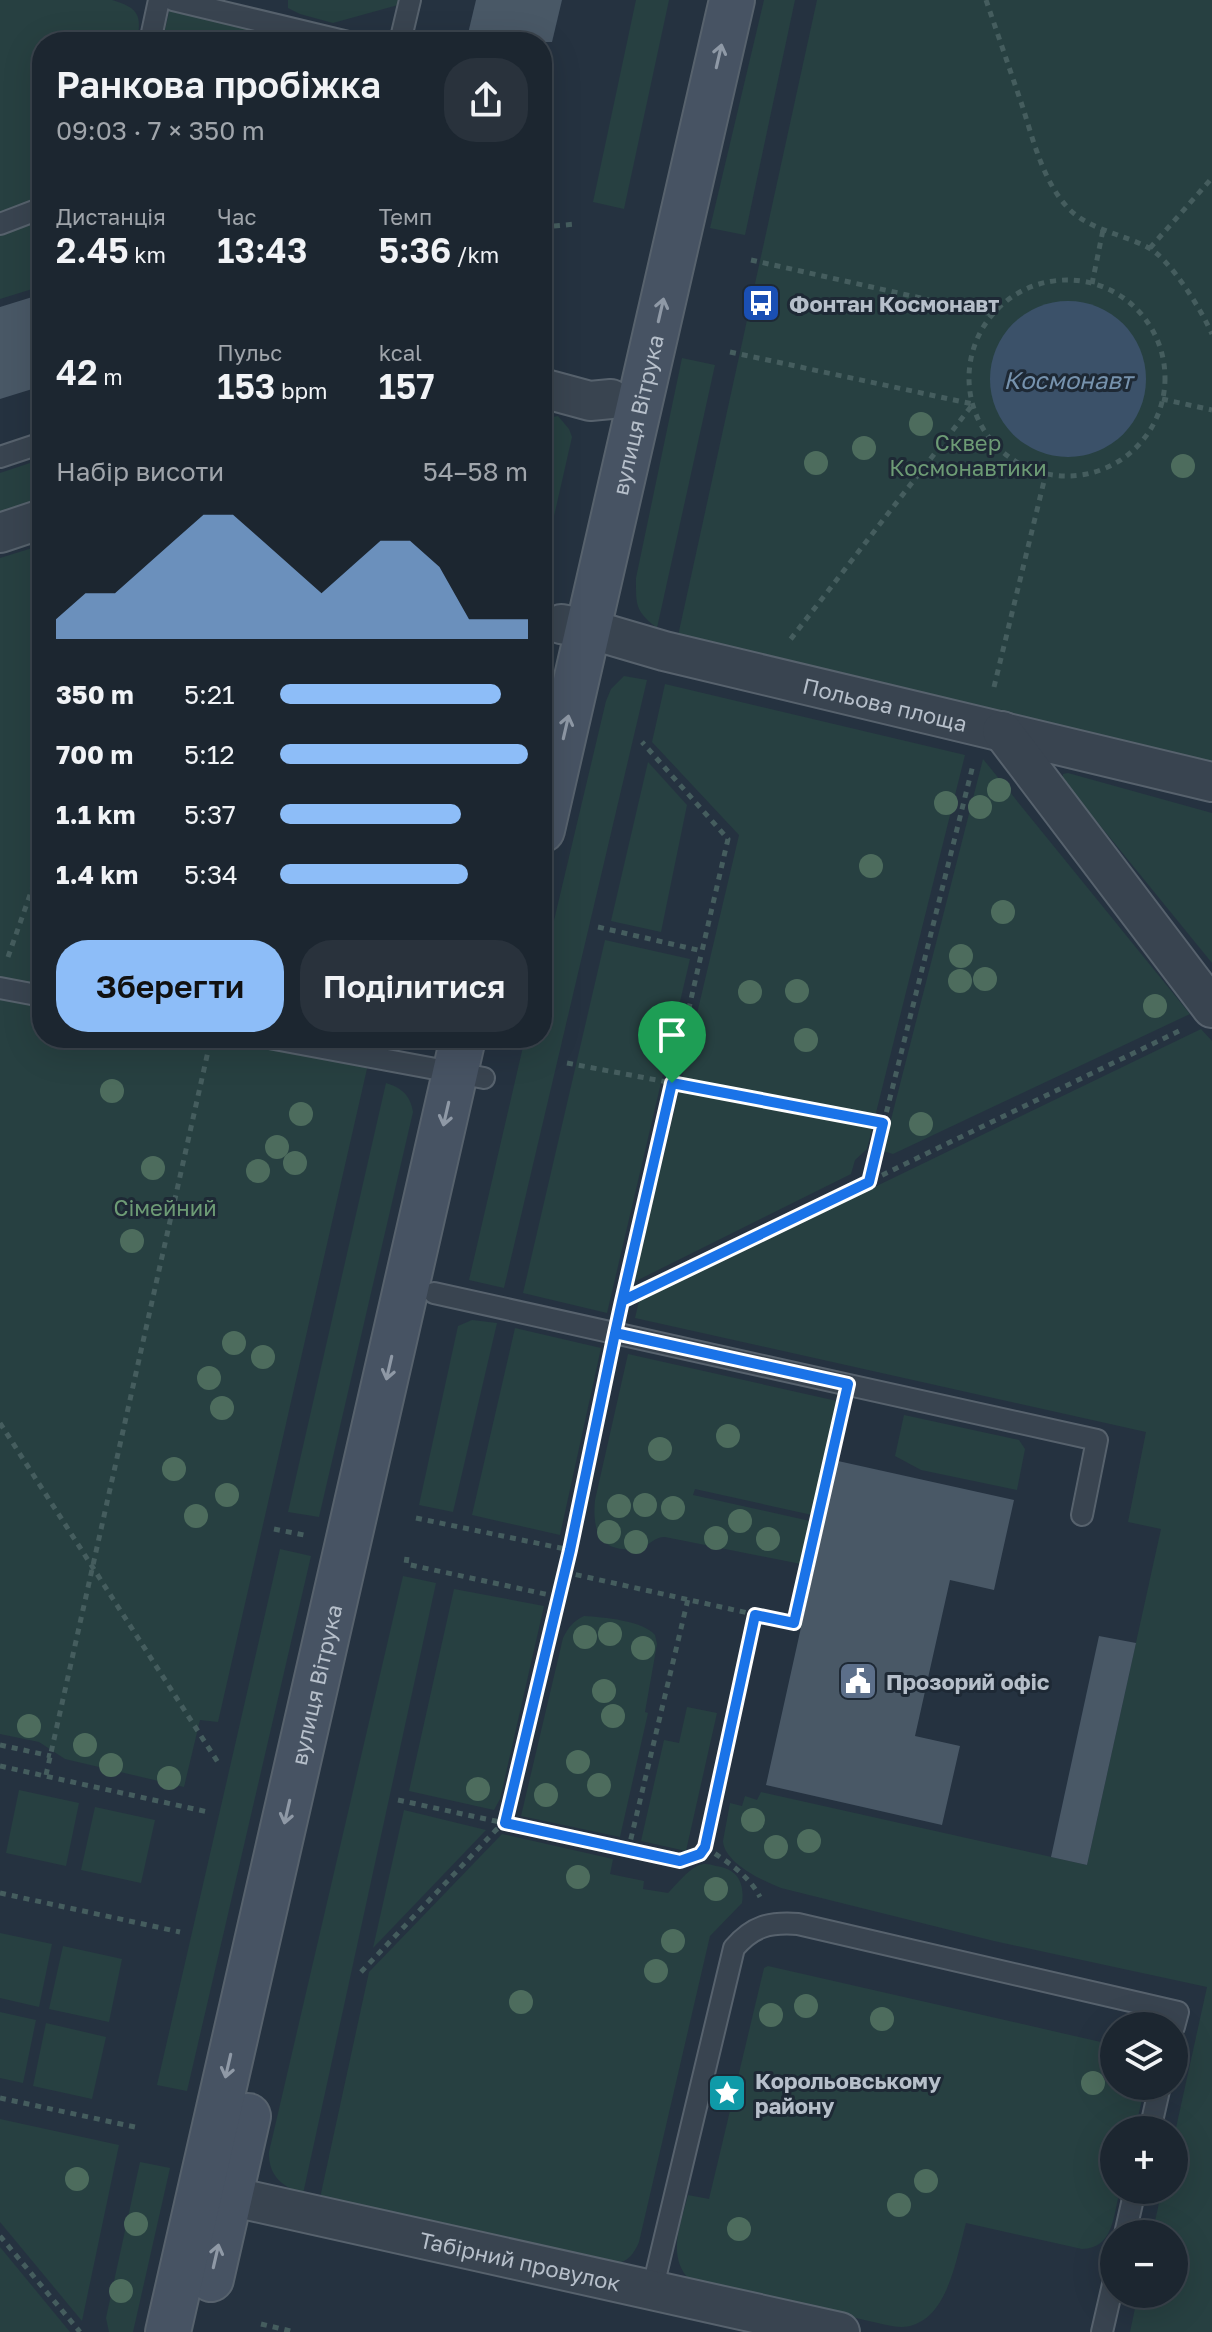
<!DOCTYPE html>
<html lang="uk">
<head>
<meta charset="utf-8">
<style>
  body { margin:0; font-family:"Golos Text",sans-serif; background:#29323c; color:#f1f3f6; height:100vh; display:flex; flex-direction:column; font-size:30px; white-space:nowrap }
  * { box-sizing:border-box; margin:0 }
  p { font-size:26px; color:#a0a5ab }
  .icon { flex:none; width:44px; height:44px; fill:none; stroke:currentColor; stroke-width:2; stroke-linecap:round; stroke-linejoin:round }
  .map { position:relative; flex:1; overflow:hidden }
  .side { position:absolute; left:32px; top:32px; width:520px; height:1016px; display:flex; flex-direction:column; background:#1c2630; border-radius:32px; box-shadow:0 8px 32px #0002,0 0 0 2px #3a434c }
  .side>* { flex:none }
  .fabs { position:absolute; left:1100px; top:2012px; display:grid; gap:16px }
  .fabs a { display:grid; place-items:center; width:88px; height:88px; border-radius:50%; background:#1c2630; box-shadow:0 8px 32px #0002,0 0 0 2px #3a434c; font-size:40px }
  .pin { position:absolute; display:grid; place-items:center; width:68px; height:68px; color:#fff; margin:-82px -34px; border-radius:50% 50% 50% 0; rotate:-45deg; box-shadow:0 0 8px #0007 }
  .pin .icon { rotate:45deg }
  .round { display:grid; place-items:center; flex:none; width:84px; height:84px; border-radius:32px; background:#29323c }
  .head { display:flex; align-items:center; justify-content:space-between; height:136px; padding:0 24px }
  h1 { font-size:36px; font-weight:600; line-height:60px }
  .metrics { display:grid; grid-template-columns:repeat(3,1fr); gap:12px; height:136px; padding:8px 24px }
  .metrics div { display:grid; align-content:center }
  .metrics b { font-size:34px; font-weight:600 }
  .metrics small { font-size:22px; font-weight:400 }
  .metrics p { font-size:22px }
  .chart { height:224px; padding:16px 24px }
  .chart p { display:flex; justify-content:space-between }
  .chart svg { width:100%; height:144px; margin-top:8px; fill:#8dbdf8; opacity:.7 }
  .cta { display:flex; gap:16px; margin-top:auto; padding:16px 24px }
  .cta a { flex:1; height:92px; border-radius:32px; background:#8dbdf8; color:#111; font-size:32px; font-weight:600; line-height:92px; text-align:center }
  .cta a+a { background:#29323c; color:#f1f3f6 }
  ul { padding:0 24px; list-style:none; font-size:26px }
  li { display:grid; grid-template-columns:128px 96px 1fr; align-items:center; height:60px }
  li i { height:20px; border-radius:10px; background:#8dbdf8 }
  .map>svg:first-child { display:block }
  .green { fill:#274041 }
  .water { fill:#3b5169 }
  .building { fill:#495866 }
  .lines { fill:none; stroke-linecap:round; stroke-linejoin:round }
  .service-casing { stroke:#57626d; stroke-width:24 }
  .minor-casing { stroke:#57626d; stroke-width:42 }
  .secondary-casing { stroke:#57626d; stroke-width:48 }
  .path { stroke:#455d5e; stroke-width:5; stroke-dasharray:6 6; stroke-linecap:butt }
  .service { stroke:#394450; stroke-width:20 }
  .minor { stroke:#394450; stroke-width:38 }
  .secondary { stroke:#475363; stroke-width:44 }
  .tree { fill:#4d6c5d }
  .oneway { stroke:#8f99a6 }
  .route-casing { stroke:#fff; stroke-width:16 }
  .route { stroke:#1a73e8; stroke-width:10 }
  .labels { text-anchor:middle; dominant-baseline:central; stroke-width:6; stroke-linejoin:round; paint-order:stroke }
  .poi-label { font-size:22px; font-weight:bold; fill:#b6bfca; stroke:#1e2935; text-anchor:start }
  .street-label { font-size:22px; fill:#b6bfca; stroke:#1e2935 }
  .park-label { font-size:22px; fill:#6d9b75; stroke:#1e2935 }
  .water-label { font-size:24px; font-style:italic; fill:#7692ad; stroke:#1e2935 }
</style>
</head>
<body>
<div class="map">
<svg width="1212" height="2332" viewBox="0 0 1212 2332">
  <rect width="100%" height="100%" fill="#253240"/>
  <g class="green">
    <path d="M 0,0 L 112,0 C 139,8 142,15 137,42 L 42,42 L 42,201 L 0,217 Z"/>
    <polygon points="288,0 399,0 398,5 333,23 300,14 288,8"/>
    <polygon points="636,0 669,0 624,209 593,202"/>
    <polygon points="764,0 795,0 745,235 710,228"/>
    <polygon points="817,0 1212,0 1212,762 678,636"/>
    <polygon points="170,8 297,42 162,42"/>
    <polygon points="42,215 42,286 0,299 0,231"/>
    <path d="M 682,358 L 715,365 L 657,628 C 635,611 636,605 636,578 Z"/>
    <polygon points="558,416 569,429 572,437 542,569 542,428 548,418"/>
    <polygon points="42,459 42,503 0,517 0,473"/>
    <polygon points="42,545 42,1038 374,1038 218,1722 200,1720 184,1787 65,1759 39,1742 0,1734 0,558"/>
    <polygon points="624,676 647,680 504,1288 469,1280 525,1038 542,1038 542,971 606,701 611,689"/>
    <polygon points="665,684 965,755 867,1149 855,1160 851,1174 634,1282 739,835 652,742"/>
    <polygon points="983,759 1190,1014 893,1154 883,1151"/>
    <polygon points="648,762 687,805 661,932 611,921"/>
    <polygon points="1068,773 1212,813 1212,963 1063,780 1063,774"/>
    <polygon points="605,940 690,959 607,1313 523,1293"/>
    <path d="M 1201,1029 L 1212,1041 L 1212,2332 L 1130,2332 L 1138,2294 L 1174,2294 L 1174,2234 L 1152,2234 L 1162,2190 L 1174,2190 L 1174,2137 L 1207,1987 L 994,1941 L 781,1888 C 763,1881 724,1863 723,1841 L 730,1803 L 742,1806 L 745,1796 L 757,1800 L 761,1792 L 1087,1865 L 1161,1529 L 1128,1522 L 1146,1432 L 635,1318 L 639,1301 Z"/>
    <path d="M 386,1083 C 402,1088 410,1095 413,1112 L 319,1517 L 288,1512 Z"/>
    <polygon points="472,1320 497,1323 453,1512 419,1505 458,1326"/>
    <polygon points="515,1328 601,1348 560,1535 472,1515"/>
    <path d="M 628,1354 L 837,1401 L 812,1515 L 695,1489 L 693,1495 L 810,1521 L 801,1564 L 665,1537 C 654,1537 651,1544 642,1548 C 636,1551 629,1550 623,1549 C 595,1547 593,1522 595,1500 Z"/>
    <polygon points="904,1415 1019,1440 1025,1449 1017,1490 921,1470 895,1456"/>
    <polygon points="280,1549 311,1556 187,2091 157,2085"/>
    <path d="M 403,1576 L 436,1583 L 303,2194 C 282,2187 268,2175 269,2152 Z"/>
    <polygon points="454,1589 544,1606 500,1799 494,1810 409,1791"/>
    <path d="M 584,1616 C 603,1617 644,1621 655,1635 L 657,1644 L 645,1712 L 648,1713 L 620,1837 L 521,1816 L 563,1638 C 568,1628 573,1621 584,1616 Z"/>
    <polygon points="687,1707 717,1713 686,1851 641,1841 664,1740 679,1743"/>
    <polygon points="19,1790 79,1803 66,1866 6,1853"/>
    <polygon points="95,1807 155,1820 141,1883 81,1870"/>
    <polygon points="404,1810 486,1830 373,1948"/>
    <path d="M 502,1834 L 613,1859 L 610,1874 L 644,1881 L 643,1889 L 668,1893 C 677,1884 686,1872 697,1866 C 704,1863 709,1864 716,1866 C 737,1869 745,1882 742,1903 L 710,1936 L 639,2242 C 634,2254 628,2261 616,2264 L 320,2198 L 369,1972 Z"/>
    <polygon points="0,1933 52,1944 39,2007 0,1998"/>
    <polygon points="63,1946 122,1959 109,2022 49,2009"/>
    <path d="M 768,1966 L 1114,2045 L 1114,2086 L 1145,2086 L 1135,2130 L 1114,2130 L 1114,2190 L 1120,2190 C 1113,2216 1114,2248 1082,2249 L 966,2223 C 957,2255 949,2314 913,2325 C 903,2329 892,2326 882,2324 L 690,2280 C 666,2257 681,2223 688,2195 L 709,2199 L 764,1968 Z"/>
    <polygon points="0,2012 36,2020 23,2083 0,2078"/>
    <polygon points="46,2023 106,2037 92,2099 33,2086"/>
    <polygon points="0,2119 119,2145 82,2321 0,2222"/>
    <polygon points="140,2162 170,2168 133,2332 109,2332 106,2318"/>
    <polygon points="0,2247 70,2332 0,2332"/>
  </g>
  <circle class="water" cx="1068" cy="379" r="78"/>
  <g class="building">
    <polygon points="476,0 562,0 552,42 466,42"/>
    <polygon points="42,294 42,386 0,399 0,307"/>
    <polygon points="838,1461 1014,1500 994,1590 950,1580 915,1736 960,1746 942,1825 766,1785"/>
    <polygon points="1099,1636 1136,1643 1087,1865 1051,1857"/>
  </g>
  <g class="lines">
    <g class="service-casing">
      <g id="service">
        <polyline points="173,0 348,42"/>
        <polyline points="150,42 159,0"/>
        <polyline points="400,42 410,0"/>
        <polyline points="0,224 42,208"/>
        <polyline points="0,457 42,443"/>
        <polyline points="0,988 42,996"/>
        <polyline points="269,1038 484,1078"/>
        <polyline points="434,1293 1097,1440 1082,1515"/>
        <polyline points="1150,2130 1160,2086"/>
        <polyline points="1125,2234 1135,2190"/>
        <path d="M 652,2291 L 734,1948 C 753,1926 769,1922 798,1924 L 1178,2012 L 1174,2027"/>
        <polyline points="1102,2332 1114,2280"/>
      </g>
    </g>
    <g class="minor-casing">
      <g id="minor">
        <polyline points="542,388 590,401 611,399"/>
        <polyline points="0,533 42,519"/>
        <path id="s1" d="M 561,624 L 589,629 L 664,651 L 1212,782"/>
        <polyline points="1002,731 1212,1008"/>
        <path id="s2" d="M 202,2190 L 840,2332"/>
      </g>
    </g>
    <g class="secondary-casing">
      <g id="secondary">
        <path id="s3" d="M 542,830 L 732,0"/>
        <polyline points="211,2279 248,2116"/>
        <path id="s4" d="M 168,2332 L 463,1038"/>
      </g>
    </g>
    <g class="path">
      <path d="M 986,0 C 998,35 1010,70 1022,105 C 1033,139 1043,183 1070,210 C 1091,230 1122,234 1147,247 C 1170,258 1202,311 1212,334"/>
      <polyline points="542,227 576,224"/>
      <polyline points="1150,248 1212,178"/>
      <polyline points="751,260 992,314"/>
      <circle cx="1067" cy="378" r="98"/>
      <polyline points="1092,284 1103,230"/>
      <polyline points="730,352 973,404 790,640"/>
      <polyline points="1162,399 1212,410"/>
      <polyline points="994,687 1046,473"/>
      <polyline points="598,927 702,951 728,839 642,742"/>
      <polyline points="8,957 42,861"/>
      <polyline points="567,1063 883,1123"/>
      <polyline points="869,1182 973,765"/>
      <polyline points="623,1301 1179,1031"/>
      <polyline points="622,1302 702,951"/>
      <polyline points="0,1423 219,1764"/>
      <polyline points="416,1518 570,1550"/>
      <polyline points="274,1529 304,1535"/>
      <polyline points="407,1557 406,1564 559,1597"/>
      <polyline points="564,1572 802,1625"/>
      <polyline points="794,1623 840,1417"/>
      <polyline points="0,1745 51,1756"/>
      <polyline points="0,1766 208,1812"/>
      <polyline points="46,1775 211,1038"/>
      <path d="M 398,1800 L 680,1861 C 691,1859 698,1856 705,1847 L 755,1615"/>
      <path d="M 705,1847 C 726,1861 748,1874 760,1897"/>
      <polyline points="628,1851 688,1599"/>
      <polyline points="0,1893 180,1932"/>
      <polyline points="361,1972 496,1830 505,1823 570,1550 609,1363"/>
      <polyline points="0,2098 135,2127"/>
      <polyline points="0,2236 80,2332"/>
      <polyline points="261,2324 295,2332"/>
    </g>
    <use href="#service" class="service"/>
    <use href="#minor" class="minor"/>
    <use href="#secondary" class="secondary"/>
  </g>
  <g class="tree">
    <circle cx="921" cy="424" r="12"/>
    <circle cx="864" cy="448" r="12"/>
    <circle cx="816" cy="463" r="12"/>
    <circle cx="1183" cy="466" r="12"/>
    <circle cx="999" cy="790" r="12"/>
    <circle cx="946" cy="803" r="12"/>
    <circle cx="980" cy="807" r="12"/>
    <circle cx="871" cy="866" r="12"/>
    <circle cx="1003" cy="912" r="12"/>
    <circle cx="961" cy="956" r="12"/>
    <circle cx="985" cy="979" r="12"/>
    <circle cx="960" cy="981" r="12"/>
    <circle cx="797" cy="991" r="12"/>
    <circle cx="750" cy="992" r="12"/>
    <circle cx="1155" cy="1006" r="12"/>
    <circle cx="806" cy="1040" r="12"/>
    <circle cx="112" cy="1091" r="12"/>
    <circle cx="301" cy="1114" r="12"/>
    <circle cx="921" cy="1124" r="12"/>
    <circle cx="277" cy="1147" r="12"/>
    <circle cx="295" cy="1163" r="12"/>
    <circle cx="153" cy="1168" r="12"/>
    <circle cx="258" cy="1171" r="12"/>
    <circle cx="132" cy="1241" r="12"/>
    <circle cx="234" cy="1343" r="12"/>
    <circle cx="263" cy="1357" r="12"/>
    <circle cx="209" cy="1378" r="12"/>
    <circle cx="222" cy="1408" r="12"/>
    <circle cx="728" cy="1436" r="12"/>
    <circle cx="660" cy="1449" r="12"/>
    <circle cx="174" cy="1469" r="12"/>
    <circle cx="227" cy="1495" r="12"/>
    <circle cx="645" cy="1505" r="12"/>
    <circle cx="619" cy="1506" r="12"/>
    <circle cx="673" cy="1508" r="12"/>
    <circle cx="196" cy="1516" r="12"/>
    <circle cx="740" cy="1521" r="12"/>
    <circle cx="609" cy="1532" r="12"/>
    <circle cx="716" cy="1538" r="12"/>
    <circle cx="768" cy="1539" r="12"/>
    <circle cx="636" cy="1542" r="12"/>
    <circle cx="610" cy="1634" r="12"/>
    <circle cx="585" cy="1637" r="12"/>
    <circle cx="643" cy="1648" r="12"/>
    <circle cx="604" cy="1691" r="12"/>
    <circle cx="613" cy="1716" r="12"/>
    <circle cx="29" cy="1726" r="12"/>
    <circle cx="85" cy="1745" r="12"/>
    <circle cx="578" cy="1762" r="12"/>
    <circle cx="111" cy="1765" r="12"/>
    <circle cx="169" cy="1778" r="12"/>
    <circle cx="599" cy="1785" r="12"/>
    <circle cx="478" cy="1789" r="12"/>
    <circle cx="546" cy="1795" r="12"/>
    <circle cx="753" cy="1820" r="12"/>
    <circle cx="809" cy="1841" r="12"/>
    <circle cx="776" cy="1847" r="12"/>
    <circle cx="578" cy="1877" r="12"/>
    <circle cx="716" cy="1889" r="12"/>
    <circle cx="673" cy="1941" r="12"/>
    <circle cx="656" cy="1971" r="12"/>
    <circle cx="521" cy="2002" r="12"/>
    <circle cx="806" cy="2006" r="12"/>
    <circle cx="771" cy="2015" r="12"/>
    <circle cx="882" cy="2019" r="12"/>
    <circle cx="1093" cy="2083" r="12"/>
    <circle cx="77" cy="2179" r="12"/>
    <circle cx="926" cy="2181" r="12"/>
    <circle cx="899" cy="2205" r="12"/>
    <circle cx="136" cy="2224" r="12"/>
    <circle cx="739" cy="2229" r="12"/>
    <circle cx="121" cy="2291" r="12"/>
  </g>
  <defs><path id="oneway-shaft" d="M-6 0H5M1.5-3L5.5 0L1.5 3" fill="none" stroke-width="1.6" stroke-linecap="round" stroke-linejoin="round" transform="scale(2)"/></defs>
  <g class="oneway">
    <use href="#oneway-shaft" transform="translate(719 56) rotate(-77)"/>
    <use href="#oneway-shaft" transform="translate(661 310) rotate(-77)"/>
    <use href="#oneway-shaft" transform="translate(566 727) rotate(-77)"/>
    <use href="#oneway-shaft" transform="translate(446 1114) rotate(103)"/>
    <use href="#oneway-shaft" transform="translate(389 1368) rotate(103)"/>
    <use href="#oneway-shaft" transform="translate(287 1812) rotate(103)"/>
    <use href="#oneway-shaft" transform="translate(228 2066) rotate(103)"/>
    <use href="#oneway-shaft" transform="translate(216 2256) rotate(-77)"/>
  </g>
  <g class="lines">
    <g class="route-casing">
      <polyline id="route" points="672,1083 622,1301 615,1333 570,1550 505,1823 680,1861 700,1854 705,1847 755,1615 794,1623 848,1384 615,1333 622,1301 869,1182 883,1123 672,1083"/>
    </g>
    <use href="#route" class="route"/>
  </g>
  <defs>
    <g id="bus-square" transform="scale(2)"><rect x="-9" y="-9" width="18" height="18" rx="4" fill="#1a4fb4" stroke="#1e2935"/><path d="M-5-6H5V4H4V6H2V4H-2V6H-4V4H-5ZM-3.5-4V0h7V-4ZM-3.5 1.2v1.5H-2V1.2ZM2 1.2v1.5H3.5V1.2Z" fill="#fff"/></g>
    <g id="civic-square" transform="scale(2)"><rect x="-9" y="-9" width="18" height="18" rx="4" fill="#5c6f8a" stroke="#1e2935"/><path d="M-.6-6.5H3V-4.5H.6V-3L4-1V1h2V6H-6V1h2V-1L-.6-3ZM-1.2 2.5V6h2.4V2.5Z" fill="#fff"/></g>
    <g id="sight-square" transform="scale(2)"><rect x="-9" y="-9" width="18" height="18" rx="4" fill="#0f9aa8" stroke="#1e2935"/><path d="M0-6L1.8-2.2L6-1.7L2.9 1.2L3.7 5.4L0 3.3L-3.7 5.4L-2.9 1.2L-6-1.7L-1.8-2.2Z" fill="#fff"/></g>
  </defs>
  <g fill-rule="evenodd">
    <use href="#bus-square" x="761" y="303"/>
    <use href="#civic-square" x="858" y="1681"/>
    <use href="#sight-square" x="727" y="2093"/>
  </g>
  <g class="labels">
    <g class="poi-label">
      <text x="789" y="303">Фонтан Космонавт</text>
      <text x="886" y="1681">Прозорий офіс</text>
      <text x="755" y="2080">Корольовському<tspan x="755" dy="25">району</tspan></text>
    </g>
    <g class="street-label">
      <text stroke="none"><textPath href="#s3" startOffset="426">вулиця Вітрука</textPath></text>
      <text stroke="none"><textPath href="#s1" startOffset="334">Польова площа</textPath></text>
      <text stroke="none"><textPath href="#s4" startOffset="664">вулиця Вітрука</textPath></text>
      <text stroke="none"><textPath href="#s2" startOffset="326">Табірний провулок</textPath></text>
    </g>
    <g class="park-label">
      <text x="968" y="442">Сквер<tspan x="968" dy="25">Космонавтики</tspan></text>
      <text x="165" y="1207">Сімейний</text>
    </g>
    <g class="water-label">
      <text x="1068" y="379">Космонавт</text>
    </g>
  </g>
</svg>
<div class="fabs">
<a><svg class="icon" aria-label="layers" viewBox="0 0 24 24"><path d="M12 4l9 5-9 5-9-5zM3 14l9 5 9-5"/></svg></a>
<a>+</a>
<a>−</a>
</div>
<div class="pin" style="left:672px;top:1083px;background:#1e9e55"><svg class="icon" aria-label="arrive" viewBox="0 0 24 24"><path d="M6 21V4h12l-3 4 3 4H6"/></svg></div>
<section class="side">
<div class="head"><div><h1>Ранкова пробіжка</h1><p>09:03 · 7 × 350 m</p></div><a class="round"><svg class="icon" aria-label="share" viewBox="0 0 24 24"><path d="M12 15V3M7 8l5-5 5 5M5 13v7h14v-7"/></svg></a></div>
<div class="metrics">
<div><p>Дистанція</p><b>2.45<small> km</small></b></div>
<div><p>Час</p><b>13:43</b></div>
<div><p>Темп</p><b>5:36<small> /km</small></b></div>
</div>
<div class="metrics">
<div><b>42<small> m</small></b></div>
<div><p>Пульс</p><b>153<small> bpm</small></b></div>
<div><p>kcal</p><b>157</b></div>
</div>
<div class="chart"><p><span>Набір висоти</span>54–58 m</p>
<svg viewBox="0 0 160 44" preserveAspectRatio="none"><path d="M0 44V38L10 30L20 30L30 22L40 14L50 6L60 6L70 14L80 22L90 30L100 22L110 14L120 14L130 22L140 38L150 38L160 38V44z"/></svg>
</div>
<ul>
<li><b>350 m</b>5:21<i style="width:89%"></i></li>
<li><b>700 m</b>5:12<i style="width:100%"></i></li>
<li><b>1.1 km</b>5:37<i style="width:73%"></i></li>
<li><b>1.4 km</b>5:34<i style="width:76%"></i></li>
</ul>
<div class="cta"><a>Зберегти</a><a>Поділитися</a></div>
</section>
</div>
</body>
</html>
